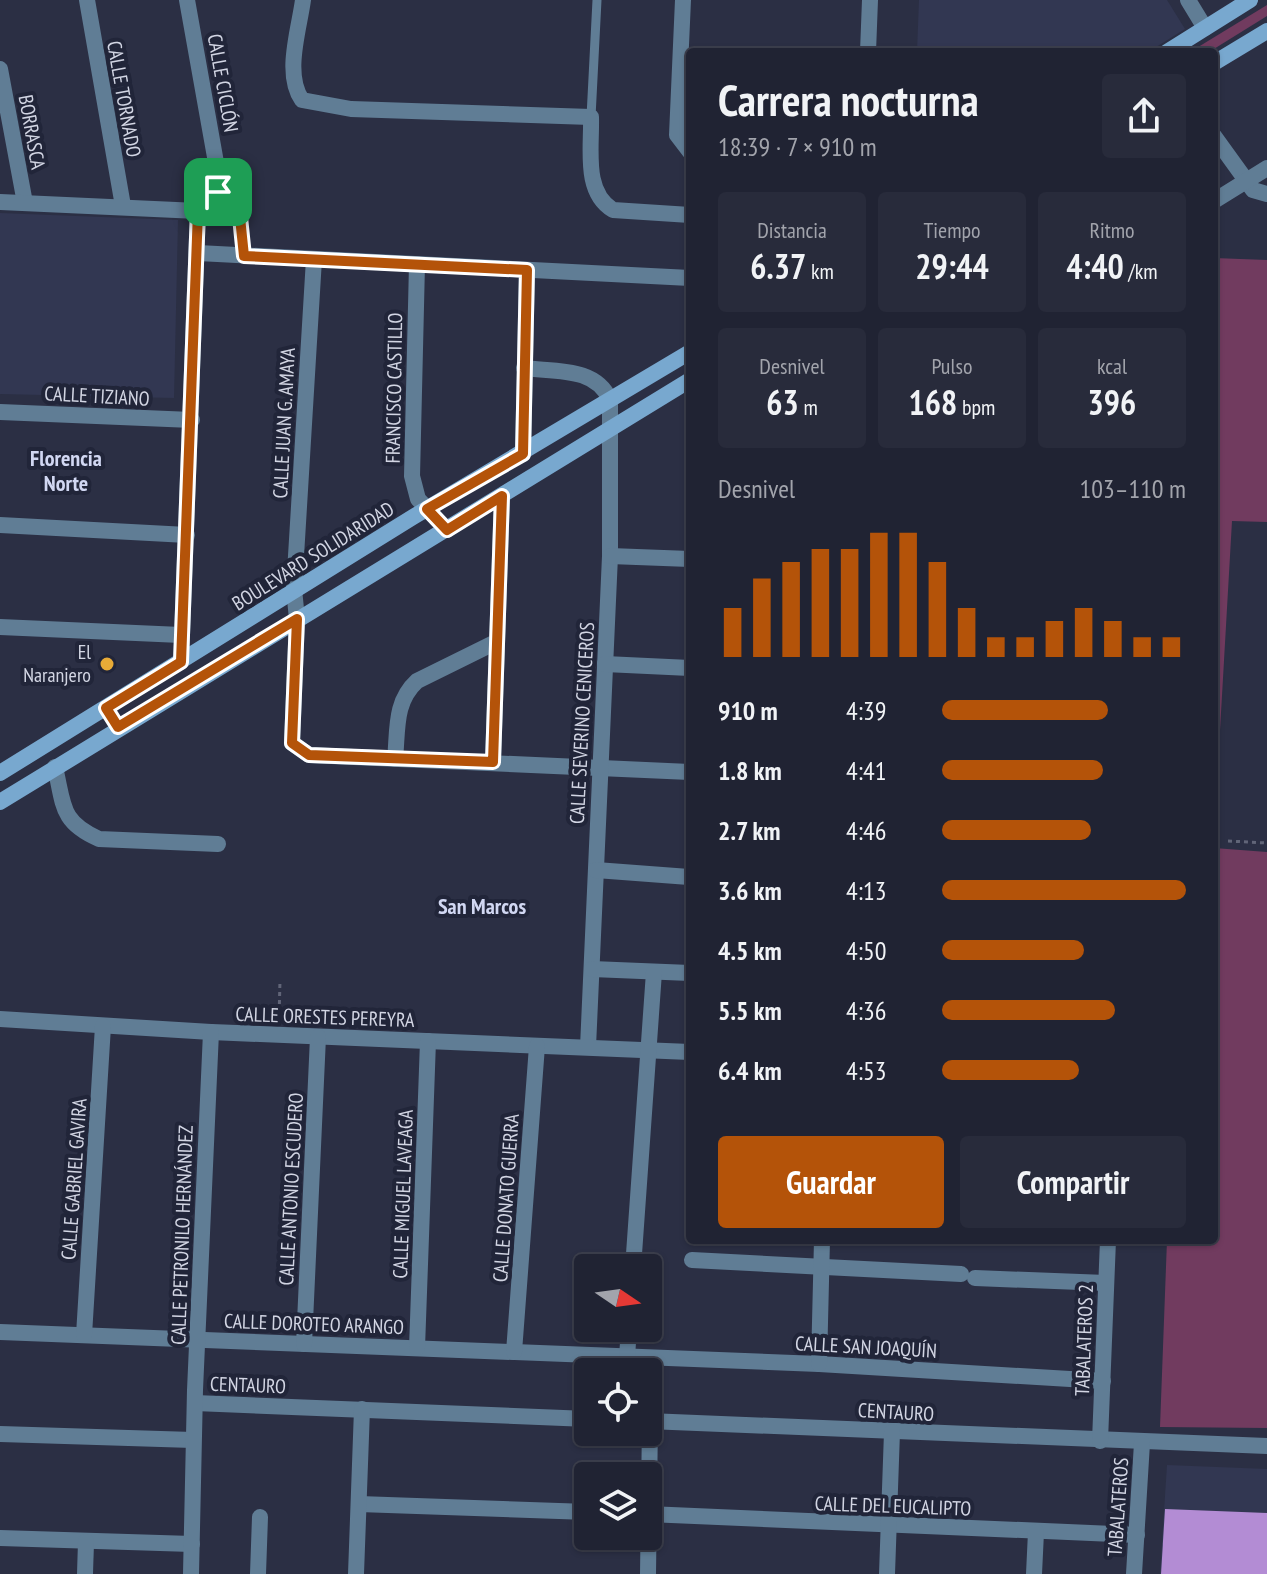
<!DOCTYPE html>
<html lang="es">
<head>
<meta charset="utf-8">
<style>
  body { margin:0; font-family:"PT Sans Narrow",sans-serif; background:#282b3b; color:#f1f3f6; height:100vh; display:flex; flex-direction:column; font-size:30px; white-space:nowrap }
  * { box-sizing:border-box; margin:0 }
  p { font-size:26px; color:#a2a4ac }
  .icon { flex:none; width:44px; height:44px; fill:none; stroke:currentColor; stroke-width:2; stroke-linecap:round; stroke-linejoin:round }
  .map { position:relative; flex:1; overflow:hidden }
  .details { position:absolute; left:686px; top:48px; width:532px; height:1196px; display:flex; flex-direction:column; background:#202333; border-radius:8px; box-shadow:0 2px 6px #0004,0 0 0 2px #3d404e }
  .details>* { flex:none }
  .needle { width:52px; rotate:103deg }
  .fabs { position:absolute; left:574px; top:1254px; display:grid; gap:16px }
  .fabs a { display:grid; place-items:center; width:88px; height:88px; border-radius:8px; background:#202333; box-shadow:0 2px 6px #0004,0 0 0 2px #3d404e; font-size:40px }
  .pin { position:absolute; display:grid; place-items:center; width:68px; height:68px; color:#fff; margin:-34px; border-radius:16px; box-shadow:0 4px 12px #0006 }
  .round { display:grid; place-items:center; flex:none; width:84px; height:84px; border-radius:8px; background:#282b3b }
  .summary { display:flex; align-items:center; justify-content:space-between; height:136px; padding:0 32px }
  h1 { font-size:44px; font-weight:700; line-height:60px }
  .figures { display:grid; grid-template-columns:repeat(3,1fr); gap:12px; height:136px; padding:8px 32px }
  .figures div { display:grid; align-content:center; border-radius:8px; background:#282b3b; text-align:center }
  .figures b { font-size:34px; font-weight:700 }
  .figures small { font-size:22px; font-weight:400 }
  .figures p { font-size:22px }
  .chart { height:224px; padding:16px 32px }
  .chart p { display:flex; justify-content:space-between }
  .chart svg { width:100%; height:144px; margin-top:8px; stroke:#b45309; stroke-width:6 }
  .primary-button { display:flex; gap:16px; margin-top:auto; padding:16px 32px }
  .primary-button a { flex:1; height:92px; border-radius:8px; background:#b45309; color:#fff; font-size:32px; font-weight:700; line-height:92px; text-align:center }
  .primary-button a+a { background:#282b3b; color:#f1f3f6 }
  ul { padding:0 32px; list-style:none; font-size:26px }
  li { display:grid; grid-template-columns:128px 96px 1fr; align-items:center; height:60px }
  li i { height:20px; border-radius:10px; background:#b45309 }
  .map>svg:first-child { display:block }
  .built { fill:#323752 }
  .green { fill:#713b5f }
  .building { fill:#b38cd4 }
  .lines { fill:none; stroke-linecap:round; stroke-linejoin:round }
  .path { stroke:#616578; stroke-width:3; stroke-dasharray:4 4; stroke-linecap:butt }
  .lane { stroke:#607d95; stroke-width:9 }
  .street { stroke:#607d95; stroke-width:16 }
  .secondary { stroke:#78a8cf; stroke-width:16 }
  .route-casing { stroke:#fff; stroke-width:16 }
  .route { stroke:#b45309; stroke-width:10 }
  .poi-dot { fill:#e8ab37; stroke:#212539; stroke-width:3 }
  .labels { text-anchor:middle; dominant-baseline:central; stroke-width:8; stroke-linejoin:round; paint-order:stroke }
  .street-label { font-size:20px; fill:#d2d5e3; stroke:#212539 }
  .poi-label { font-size:20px; fill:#d2d5e3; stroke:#212539; text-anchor:end }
  .neighbourhood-label { font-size:22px; font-weight:bold; fill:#d1d7f2; stroke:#212539 }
</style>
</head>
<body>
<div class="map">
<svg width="1267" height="1574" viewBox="0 0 1267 1574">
  <rect width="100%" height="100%" fill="#2b2f44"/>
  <g class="built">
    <polygon points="919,0 1167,0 1185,29 1148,52 917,52"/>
    <polygon points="0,213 178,220 174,398 0,394"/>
    <polygon points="1167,1465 1267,1469 1267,1574 1160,1574"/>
  </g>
  <g class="green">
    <polygon points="1267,5 1267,16 1209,52 1190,52"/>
    <polygon points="1214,258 1267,260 1267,522 1232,521 1214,835"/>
    <polygon points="1214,848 1267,852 1267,1428 1160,1427 1167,1240 1214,1240"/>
  </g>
  <polygon class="building" points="1165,1509 1267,1513 1267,1574 1161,1574"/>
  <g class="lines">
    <g class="path">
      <polyline points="1228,841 1267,843"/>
      <polyline points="279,1020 280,980"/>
    </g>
    <g class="lane">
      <polyline points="591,117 597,0"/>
      <polyline points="218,192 238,198 244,256"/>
    </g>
    <g class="street">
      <polyline points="87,0 123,206"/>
      <polyline points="187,0 220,185 214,200 198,211"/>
      <path d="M 303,0 C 299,30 284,74 302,100 L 351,109 L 591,117 C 592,148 583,192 613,210 L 690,215"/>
      <polyline points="683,0 677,135 690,152"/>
      <polyline points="1188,0 1205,28"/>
      <polyline points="868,52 870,0"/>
      <polyline points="0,69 25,203"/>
      <polyline points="1214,136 1253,190 1267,194"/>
      <polyline points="1214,201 1267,168"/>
      <polyline points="0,202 198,211"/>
      <polyline points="198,253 690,278"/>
      <polyline points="314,259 294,589 297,619 292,743 309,755 690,772"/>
      <polyline points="417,264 412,476 418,499 447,530"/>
      <path d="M 524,368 C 556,372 596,367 610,400 L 610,556 L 588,1047"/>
      <polyline points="0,412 192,420"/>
      <polyline points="523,454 527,270"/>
      <polyline points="0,525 187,535"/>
      <polyline points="610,556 690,559"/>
      <polyline points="0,627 181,635"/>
      <polyline points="181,662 198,211"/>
      <polyline points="605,664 690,668"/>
      <path d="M 395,759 C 398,730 394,702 417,681 L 496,642"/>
      <polyline points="493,762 502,496"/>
      <path d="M 55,767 C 64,805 60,822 99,839 L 218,844"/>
      <polyline points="596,870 689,877"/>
      <polyline points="592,969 690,973"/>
      <polyline points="0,1019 211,1032 690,1052"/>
      <polyline points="692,1260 961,1274"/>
      <polyline points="633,1268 654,972"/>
      <polyline points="975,1278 1106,1283"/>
      <polyline points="0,1332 819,1364 1103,1381"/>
      <polyline points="84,1335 103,1026"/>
      <polyline points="304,1344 318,1037"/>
      <polyline points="417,1348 428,1041"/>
      <polyline points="514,1352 537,1046"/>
      <polyline points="627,1357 629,1328"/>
      <polyline points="819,1364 822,1240"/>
      <polyline points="195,1403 588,1419"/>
      <polyline points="648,1421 1267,1446"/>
      <polyline points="0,1434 193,1440"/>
      <polyline points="1100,1441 1108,1240"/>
      <polyline points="359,1504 588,1512"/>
      <polyline points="648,1514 1137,1535"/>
      <polyline points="0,1538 192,1544"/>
      <polyline points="85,1574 86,1542"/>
      <polyline points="191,1574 195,1390 211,1032"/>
      <polyline points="258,1574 260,1517"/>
      <polyline points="356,1574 362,1409"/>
      <polyline points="648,1574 650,1421"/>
      <polyline points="887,1574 892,1432"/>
      <polyline points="1034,1574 1036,1532"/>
      <polyline points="1134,1574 1142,1443"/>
    </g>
    <g class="secondary">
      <polyline points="1167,52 1250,0"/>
      <polyline points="1214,63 1267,31"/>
      <polyline points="0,773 413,517 690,352"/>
      <polyline points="0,802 690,380"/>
    </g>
  </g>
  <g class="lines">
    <g class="route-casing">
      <polygon id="route" points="218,192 238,198 244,256 527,270 523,454 427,509 447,530 502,496 493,762 309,755 292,743 297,619 118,727 106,708 181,662 198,211"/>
    </g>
    <use href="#route" class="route"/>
  </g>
  <circle class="poi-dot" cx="107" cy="664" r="8"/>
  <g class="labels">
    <g class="street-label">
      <text transform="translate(223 83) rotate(80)">CALLE CICLÓN</text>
      <text transform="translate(124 99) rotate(80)">CALLE TORNADO</text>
      <text transform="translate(32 132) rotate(80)">BORRASCA</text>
      <text transform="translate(394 388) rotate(-89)">FRANCISCO CASTILLO</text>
      <text transform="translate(97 396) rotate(3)">CALLE TIZIANO</text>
      <text transform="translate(284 423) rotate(-87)">CALLE JUAN G. AMAYA</text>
      <text transform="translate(313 556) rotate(-32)">BOULEVARD SOLIDARIDAD</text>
      <text transform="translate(582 723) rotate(-87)">CALLE SEVERINO CENICEROS</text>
      <text transform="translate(325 1017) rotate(2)">CALLE ORESTES PEREYRA</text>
      <text transform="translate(74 1179) rotate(-86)">CALLE GABRIEL GAVIRA</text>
      <text transform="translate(291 1189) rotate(-87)">CALLE ANTONIO ESCUDERO</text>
      <text transform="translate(403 1194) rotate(-88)">CALLE MIGUEL LAVEAGA</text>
      <text transform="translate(506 1198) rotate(-86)">CALLE DONATO GUERRA</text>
      <text transform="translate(182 1235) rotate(-88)">CALLE PETRONILO HERNÁNDEZ</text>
      <text transform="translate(314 1324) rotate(2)">CALLE DOROTEO ARANGO</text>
      <text transform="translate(1084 1340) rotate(-88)">TABALATEROS 2</text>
      <text transform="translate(866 1347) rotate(3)">CALLE SAN JOAQUÍN</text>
      <text transform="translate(248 1385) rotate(2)">CENTAURO</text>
      <text transform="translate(896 1412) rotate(3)">CENTAURO</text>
      <text transform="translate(893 1506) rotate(2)">CALLE DEL EUCALIPTO</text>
      <text transform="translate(1118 1507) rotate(-86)">TABALATEROS</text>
    </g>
    <g class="poi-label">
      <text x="91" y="652">El<tspan x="91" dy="23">Naranjero</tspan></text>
    </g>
    <g class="neighbourhood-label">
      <text x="66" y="458">Florencia<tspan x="66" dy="25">Norte</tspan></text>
      <text x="482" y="906">San Marcos</text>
    </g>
  </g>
</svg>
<div class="fabs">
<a><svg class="needle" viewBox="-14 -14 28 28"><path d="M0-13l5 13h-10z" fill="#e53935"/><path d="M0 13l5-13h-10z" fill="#a2a4ac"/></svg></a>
<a><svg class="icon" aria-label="locate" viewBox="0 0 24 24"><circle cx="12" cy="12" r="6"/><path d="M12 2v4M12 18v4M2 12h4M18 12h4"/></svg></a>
<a><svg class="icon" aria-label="layers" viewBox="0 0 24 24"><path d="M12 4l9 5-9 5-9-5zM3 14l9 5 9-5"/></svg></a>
</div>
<div class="pin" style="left:218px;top:192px;background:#1e9e55"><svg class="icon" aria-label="arrive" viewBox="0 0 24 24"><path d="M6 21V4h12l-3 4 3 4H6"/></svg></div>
<section class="details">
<div class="summary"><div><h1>Carrera nocturna</h1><p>18:39 · 7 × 910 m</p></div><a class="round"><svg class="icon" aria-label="share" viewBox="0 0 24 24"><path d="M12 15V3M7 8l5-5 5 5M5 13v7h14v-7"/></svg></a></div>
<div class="figures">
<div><p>Distancia</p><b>6.37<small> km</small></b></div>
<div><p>Tiempo</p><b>29:44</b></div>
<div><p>Ritmo</p><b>4:40<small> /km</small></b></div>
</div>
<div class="figures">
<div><p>Desnivel</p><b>63<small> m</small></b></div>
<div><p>Pulso</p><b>168<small> bpm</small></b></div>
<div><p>kcal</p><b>396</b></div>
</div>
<div class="chart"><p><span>Desnivel</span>103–110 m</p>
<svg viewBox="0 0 160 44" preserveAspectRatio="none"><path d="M5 44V29M15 44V20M25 44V15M35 44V11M45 44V11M55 44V6M65 44V6M75 44V15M85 44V29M95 44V38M105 44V38M115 44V33M125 44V29M135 44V33M145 44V38M155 44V38"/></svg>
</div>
<ul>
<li><b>910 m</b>4:39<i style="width:68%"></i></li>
<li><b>1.8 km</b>4:41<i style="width:66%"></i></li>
<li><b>2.7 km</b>4:46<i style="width:61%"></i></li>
<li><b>3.6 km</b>4:13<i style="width:100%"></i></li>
<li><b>4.5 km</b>4:50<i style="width:58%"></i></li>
<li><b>5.5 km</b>4:36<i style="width:71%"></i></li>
<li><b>6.4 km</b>4:53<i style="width:56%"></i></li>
</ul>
<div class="primary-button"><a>Guardar</a><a>Compartir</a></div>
</section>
</div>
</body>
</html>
